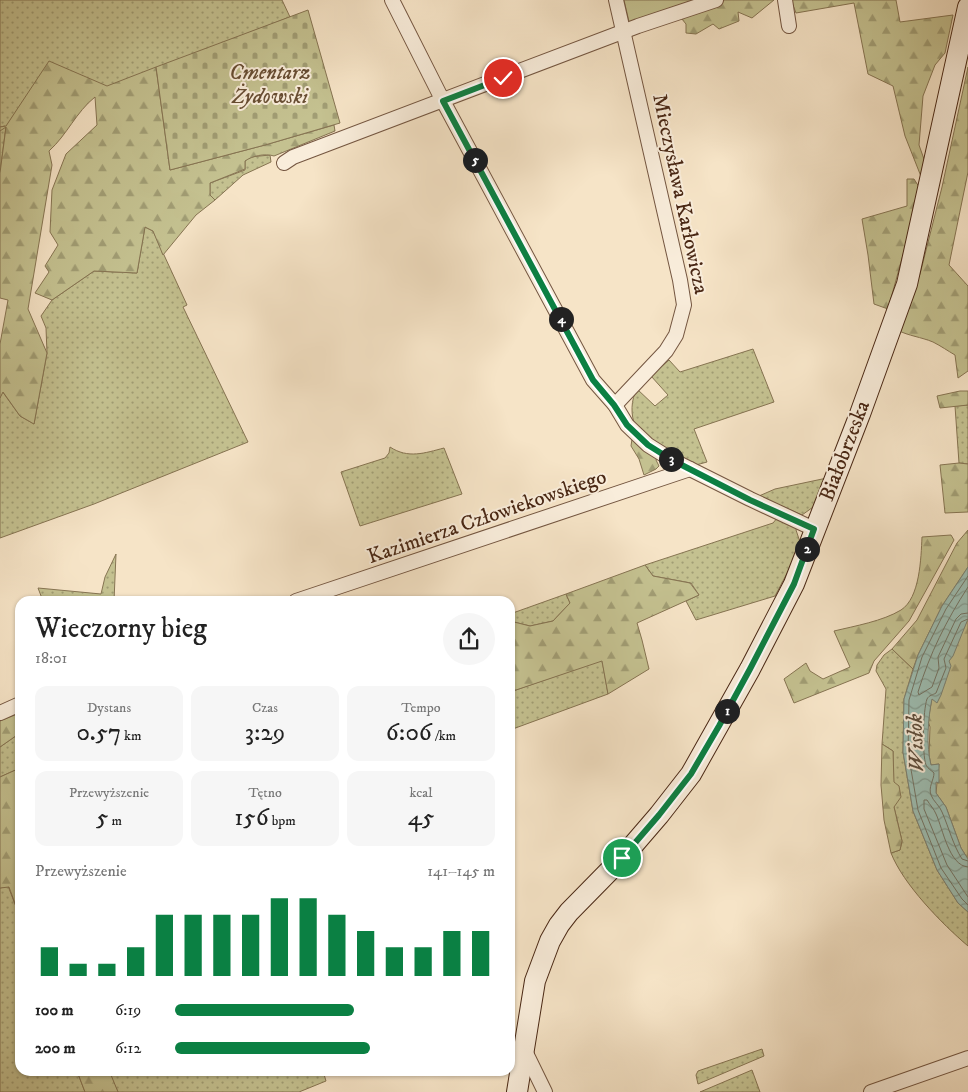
<!DOCTYPE html>
<html lang="pl">
<head>
<meta charset="utf-8">
<style>
  body { margin:0; font-family:"IM FELL DW Pica",serif; background:#f6f6f6; color:#222; height:100vh; display:flex; flex-direction:column; font-size:19px; white-space:nowrap }
  * { box-sizing:border-box; margin:0 }
  p { font-size:16px; color:#767676 }
  .icon { flex:none; width:28px; height:28px; fill:none; stroke:currentColor; stroke-width:2; stroke-linecap:round; stroke-linejoin:round }
  .map { position:relative; flex:1; overflow:hidden }
  .panel { position:absolute; left:15px; top:596px; width:500px; height:480px; display:flex; flex-direction:column; background:#fff; border-radius:15px; box-shadow:0 1px 4px #0004 }
  .panel>* { flex:none }
  .pin { position:absolute; display:grid; place-items:center; width:42px; height:42px; color:#fff; margin:-21px; border:2px solid #fff; border-radius:50%; box-shadow:0 1px 5px #0007 }
  .km { position:absolute; width:25px; height:25px; margin:-12px; border-radius:50%; background:#222; color:#fff; font-size:14px; line-height:25px; text-align:center }
  .round { display:grid; place-items:center; flex:none; width:52px; height:52px; border-radius:26px; background:#f6f6f6 }
  .overview { display:flex; align-items:center; justify-content:space-between; height:85px; padding:0 20px }
  h1 { font-size:28px; font-weight:600; line-height:38px }
  .metrics { display:grid; grid-template-columns:repeat(3,1fr); gap:8px; height:85px; padding:5px 20px }
  .metrics div { display:grid; align-content:center; border-radius:12px; background:#f6f6f6; text-align:center }
  .metrics b { font-size:25px; font-weight:600 }
  .metrics small { font-size:14px; font-weight:400 }
  .metrics p { font-size:14px }
  .chart { height:140px; padding:10px 20px }
  .chart p { display:flex; justify-content:space-between }
  .chart svg { width:100%; height:90px; margin-top:5px; stroke:#0b8043; stroke-width:6 }
  ul { padding:0 20px; list-style:none; font-size:16px }
  li { display:grid; grid-template-columns:80px 60px 1fr; align-items:center; height:38px }
  li i { height:12px; border-radius:6px; background:#0b8043 }
  .map>svg:first-child { display:block }
  .grass { fill:url(#grass-dots); stroke:#867452 }
  .forest { fill:url(#forest-firs); stroke:#867452 }
  .cemetery { fill:url(#cemetery-stones); stroke:#867452 }
  .park { fill:#c4c190; stroke:#867452 }
  .water { fill:url(#water-waves); stroke:#7b8274 }
  .lines { fill:none; stroke-linecap:round; stroke-linejoin:round }
  .shore { stroke:#737364; stroke-width:1 }
  .street-casing { stroke:#745641; stroke-width:16 }
  .secondary-casing { stroke:#492714; stroke-width:22 }
  .street { stroke:#f9eddb; stroke-width:14 }
  .secondary { stroke:#f9eddb; stroke-width:20 }
  .route-casing { stroke:#fff; stroke-width:10 }
  .route { stroke:#0b8043; stroke-width:6 }
  .labels { text-anchor:middle; dominant-baseline:central; stroke-width:4; stroke-linejoin:round; paint-order:stroke }
  .park-label { font-size:21px; font-style:italic; fill:#684e33; stroke:#f9eddb }
  .street-label { font-size:21px; fill:#492714; stroke:#f9eddb }
  .water-label { font-size:22px; font-style:italic; fill:#5e4d3c; stroke:#f9eddb }
</style>
</head>
<body>
<div class="map">
<svg width="968" height="1092" viewBox="0 0 968 1092">
  <defs>
    <pattern id="grass-dots" width="8" height="8" patternUnits="userSpaceOnUse" patternTransform="scale(1.25)"><rect width="8" height="8" fill="#c4c190"/><path d="M2 2h.1M6 6h.1" fill="none" stroke="#a19d74" stroke-width="1.8" stroke-linecap="round"/></pattern>
    <pattern id="forest-firs" width="22" height="20" patternUnits="userSpaceOnUse" patternTransform="scale(1.25)"><rect width="22" height="20" fill="#c4c190"/><path d="M5 1l3.5 6h-7zM16 11l3.5 6h-7z" fill="#a19d74"/></pattern>
    <pattern id="cemetery-stones" width="16" height="16" patternUnits="userSpaceOnUse" patternTransform="scale(1.25)"><rect width="16" height="16" fill="#c4c190"/><path d="M2 7V4a2 2 0 0 1 4 0v3zM10 15v-3a2 2 0 0 1 4 0v3z" fill="#a19d74"/></pattern>
    <pattern id="water-waves" width="16" height="10" patternUnits="userSpaceOnUse" patternTransform="scale(1.25)"><rect width="16" height="10" fill="#9dbfb4"/><path d="M0 5q4-4 8 0t8 0" fill="none" stroke="#829b91"/></pattern>
  </defs>
  <rect width="100%" height="100%" fill="#f6e4c7"/>
  <filter id="stains"><feTurbulence type="fractalNoise" baseFrequency=".004" numOctaves="4"/><feColorMatrix values="0 0 0 0 .2 0 0 0 0 .09 0 0 0 0 .02 0 0 0 .5 -.17"/></filter>
  <radialGradient id="worn" r=".72"><stop offset=".6" stop-color="#630" stop-opacity="0"/><stop offset="1" stop-color="#630" stop-opacity=".3"/></radialGradient>
  <g class="grass">
    <polygon points="0,0 282,0 290,17 6,126 0,173 0,131 5,126 0,127"/>
    <polygon points="270,155 271,162 243,175 215,200 210,195 210,183 245,170 245,161 250,157"/>
    <polygon points="145,227 153,231 187,305 183,307 248,442 94,504 0,538 0,398 2,391 20,416 34,424 47,353 46,328 41,316 52,300 94,271 137,273"/>
    <path d="M 753,349 L 774,402 L 694,429 L 707,462 L 696,465 C 681,457 644,440 636,427 C 630,416 631,399 637,389 L 655,406 L 668,395 L 651,376 L 669,360 L 680,372 Z"/>
    <polygon points="968,405 968,464 959,463 955,406"/>
    <path d="M 390,447 C 408,459 425,453 444,448 L 462,494 L 360,526 L 341,472 L 385,458 L 389,453 Z"/>
    <polygon points="827,478 816,505 802,515 759,496 775,489"/>
    <polygon points="778,517 797,527 796,530 800,542 793,562 775,596 696,620 686,601 699,595 691,583 653,576 645,565 773,523"/>
    <polygon points="116,554 114,601 43,601 38,588 101,594 105,577"/>
    <polygon points="566,594 570,603 553,621 530,626 510,621 510,614"/>
    <path d="M 892,649 L 913,669 L 904,699 L 903,752 L 913,811 L 937,870 L 958,903 L 968,912 L 968,946 C 942,924 903,884 891,853 L 900,850 L 902,841 L 894,807 L 893,751 L 882,744 L 886,689 L 876,671 L 877,665 L 884,655 Z"/>
    <polygon points="602,660 608,694 510,730 510,692"/>
    <polygon points="20,733 20,768 0,777 0,747"/>
    <polygon points="8,886 20,917 20,1071 77,1071 85,1092 0,1092 0,888"/>
    <polygon points="762,1049 764,1056 698,1084 696,1075 698,1071"/>
    <polygon points="752,1070 760,1092 700,1092"/>
    <polygon points="161,1071 323,1071 326,1081 299,1092 118,1092 110,1075 154,1074"/>
  </g>
  <g class="forest">
    <polygon points="725,0 774,0 752,18 738,12 739,21 719,29 713,24 696,34 686,33 686,24 677,13"/>
    <polygon points="791,0 896,0 900,22 953,15 945,53 935,65 923,96 919,145 925,162 922,179 905,136 893,86 868,74 854,3 796,13"/>
    <path d="M 49,61 L 107,86 L 156,67 L 170,170 L 265,145 L 334,125 L 335,131 L 274,156 C 265,153 252,156 245,161 L 245,169 L 210,183 L 210,195 L 215,200 L 196,215 L 163,255 L 153,231 L 145,227 L 137,273 L 94,271 L 52,300 L 35,293 L 49,272 L 45,266 L 58,245 L 50,232 L 52,190 L 66,154 L 97,125 L 95,97 C 76,112 67,135 49,151 L 52,165 L 28,309 L 47,353 L 34,424 L 20,416 L 3,392 L 0,398 L 0,344 L 8,300 L 0,298 L 0,173 L 6,127 L 0,131 L 0,127 L 6,126 Z"/>
    <path d="M 968,67 L 968,172 L 949,265 L 968,286 L 968,371 L 958,378 L 955,355 C 948,351 941,346 933,342 C 921,337 909,336 897,330 L 920,274 L 942,187 Z"/>
    <polygon points="907,179 914,179 921,190 888,309 874,304 868,255 862,219 907,206"/>
    <polygon points="960,391 968,391 968,405 940,408 937,396"/>
    <polygon points="632,439 657,457 656,460 659,466 656,469 644,475 639,459 631,446"/>
    <polygon points="959,463 968,464 968,512 945,513 940,465"/>
    <polygon points="968,530 968,567 942,606 918,655 913,669 892,649 917,620 957,543"/>
    <path d="M 951,535 L 954,540 L 909,621 L 874,661 L 869,673 L 794,703 L 784,679 L 806,663 L 810,671 L 823,679 L 850,667 L 834,631 C 855,626 883,621 901,610 C 920,598 921,558 922,537 Z"/>
    <polygon points="645,565 653,576 690,583 699,595 637,623 642,640 649,669 608,694 602,661 510,692 510,621 530,626 553,621 570,603 566,594"/>
    <polygon points="968,619 968,859 961,848 946,807 936,793 939,764 931,765 929,755 930,727 928,721 932,698"/>
    <polygon points="20,713 20,733 0,747 0,721"/>
    <polygon points="882,744 893,751 894,782 899,786 901,797 894,807 902,841 900,850 891,853 884,820 881,785"/>
    <polygon points="20,768 20,917 9,887 0,888 0,777"/>
    <polygon points="77,1071 161,1071 154,1074 111,1075 118,1092 85,1092"/>
  </g>
  <polygon class="cemetery" points="308,10 340,123 265,145 170,170 156,67"/>
  <polygon class="park" points="624,0 724,0 630,26"/>
  <path class="water" d="M 968,567 L 968,619 L 953,656 L 949,661 L 951,666 L 941,695 L 937,703 L 932,699 C 928,718 926,746 931,765 L 939,764 L 939,783 L 936,782 L 936,793 L 946,807 L 961,848 L 968,859 L 968,912 L 958,903 L 937,870 L 913,811 L 903,752 L 904,699 L 918,655 L 942,606 Z"/>
  <g class="lines">
    <g class="shore">
      <polyline points="968,576 946,609 922,657 909,700 908,752 918,810 941,868 962,899 968,905"/>
      <path d="M 968,587 C 946,621 930,653 918,692 L 919,695 L 932,687 L 939,668 L 938,657 L 956,619 L 961,614 L 968,613"/>
      <path d="M 968,619 L 961,622 L 944,659 L 946,668 L 936,693 C 933,695 929,695 927,699 C 923,710 922,754 926,765 C 928,769 931,770 934,773 C 934,780 928,787 931,795 C 933,801 940,806 942,812 C 949,828 953,845 962,859 L 968,861"/>
      <path d="M 968,867 C 949,866 943,829 936,814 C 934,809 930,805 927,800 L 924,800 L 924,809 L 947,865 L 968,897"/>
    </g>
    <g class="street-casing">
      <g id="street">
        <polyline points="392,0 443,101 593,380 615,405 627,425 648,445 672,460 750,499 814,529"/>
        <polyline points="785,0 789,26"/>
        <polyline points="284,163 293,157 638,26 716,0"/>
        <polyline points="615,405 666,351 676,335 684,305 680,280 616,0"/>
        <polyline points="296,601 690,469"/>
        <polyline points="0,713 20,704"/>
        <polyline points="524,1049 545,1092"/>
        <polyline points="871,1092 968,1058"/>
      </g>
    </g>
    <g class="secondary-casing">
      <polyline id="secondary" points="517,1092 535,981 550,941 559,925 569,912 622,858 659,815 691,774 750,669 794,584 860,414 907,284 968,7"/>
    </g>
    <use href="#street" class="street"/>
    <use href="#secondary" class="secondary"/>
  </g>
  <g class="lines">
    <g class="route-casing">
      <polyline id="route" points="503,78 443,101 593,380 614,405 627,425 648,445 672,460 750,500 814,529 794,584 750,669 719,726 691,774 659,815 622,858"/>
    </g>
    <use href="#route" class="route"/>
  </g>
  <g class="labels">
    <g class="park-label">
      <text x="270" y="73">Cmentarz<tspan x="270" dy="24">Żydowski</tspan></text>
    </g>
    <g class="street-label">
      <text transform="translate(680 194) rotate(78)">Mieczysława Karłowicza</text>
      <text transform="translate(845 451) rotate(-69)">Białobrzeska</text>
      <text transform="translate(487 517) rotate(-19)">Kazimierza Człowiekowskiego</text>
    </g>
    <g class="water-label">
      <text transform="translate(916 743) rotate(-92)">Wisłok</text>
    </g>
  </g>
  <rect width="100%" height="100%" filter="url(#stains)"/>
  <rect width="100%" height="100%" fill="url(#worn)"/>
</svg>
<div class="pin" style="left:622px;top:858px;background:#1e9e55"><svg class="icon" aria-label="arrive" viewBox="0 0 24 24"><path d="M6 21V4h12l-3 4 3 4H6"/></svg></div>
<div class="pin" style="left:503px;top:78px;background:#d93025"><svg class="icon" aria-label="check" viewBox="0 0 24 24"><path d="M5 12l5 5 9-10"/></svg></div>
<b class="km" style="left:727px;top:711px">1</b>
<b class="km" style="left:807px;top:549px">2</b>
<b class="km" style="left:671px;top:459px">3</b>
<b class="km" style="left:561px;top:319px">4</b>
<b class="km" style="left:475px;top:160px">5</b>
<section class="panel">
<div class="overview"><div><h1>Wieczorny bieg</h1><p>18:01</p></div><a class="round"><svg class="icon" aria-label="share" viewBox="0 0 24 24"><path d="M12 15V3M7 8l5-5 5 5M5 13v7h14v-7"/></svg></a></div>
<div class="metrics">
<div><p>Dystans</p><b>0.57<small> km</small></b></div>
<div><p>Czas</p><b>3:29</b></div>
<div><p>Tempo</p><b>6:06<small> /km</small></b></div>
</div>
<div class="metrics">
<div><p>Przewyższenie</p><b>5<small> m</small></b></div>
<div><p>Tętno</p><b>156<small> bpm</small></b></div>
<div><p>kcal</p><b>45</b></div>
</div>
<div class="chart"><p><span>Przewyższenie</span>141–145 m</p>
<svg viewBox="0 0 160 44" preserveAspectRatio="none"><path d="M5 44V30M15 44V38M25 44V38M35 44V30M45 44V14M55 44V14M65 44V14M75 44V14M85 44V6M95 44V6M105 44V14M115 44V22M125 44V30M135 44V30M145 44V22M155 44V22"/></svg>
</div>
<ul>
<li><b>100 m</b>6:19<i style="width:56%"></i></li>
<li><b>200 m</b>6:12<i style="width:61%"></i></li>
</ul>
</section>
</div>
</body>
</html>
